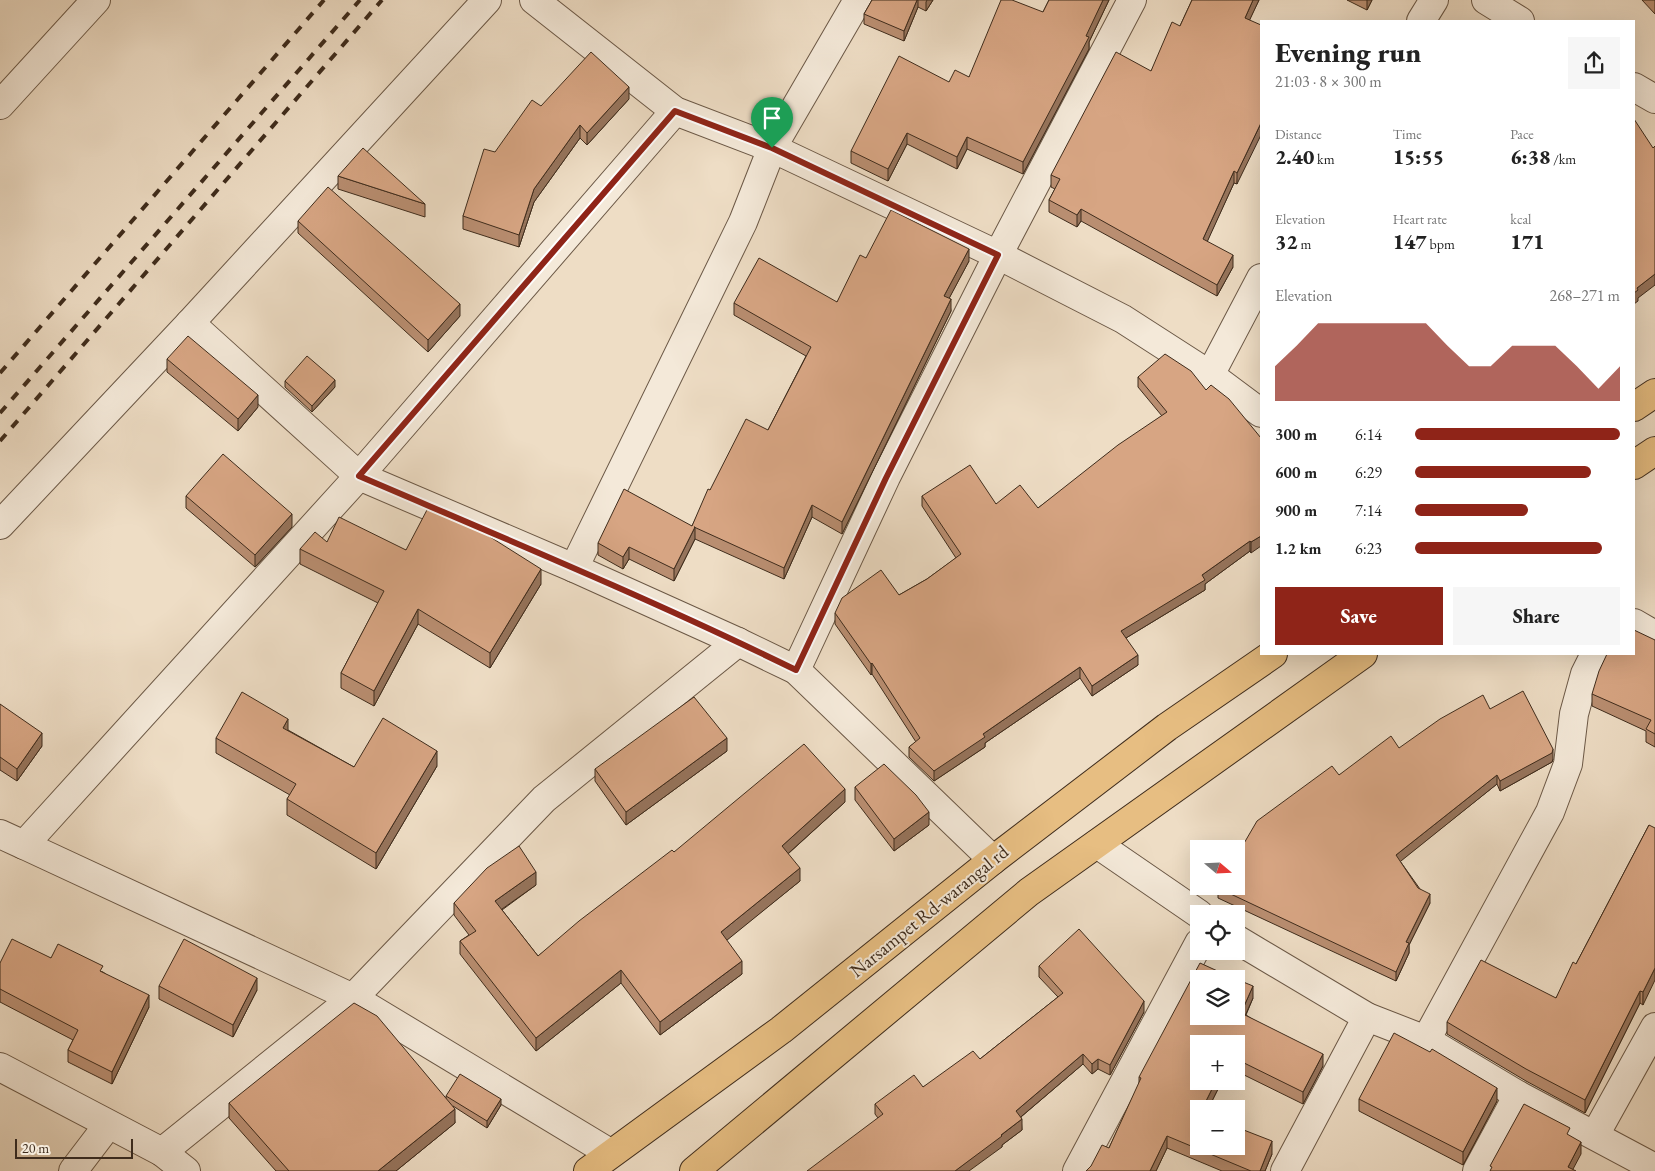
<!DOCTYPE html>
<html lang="en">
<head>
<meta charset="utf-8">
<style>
  body { margin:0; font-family:"EB Garamond",serif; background:#f6f6f6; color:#222; height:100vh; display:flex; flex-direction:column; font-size:19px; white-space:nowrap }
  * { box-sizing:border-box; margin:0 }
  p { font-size:16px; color:#767676 }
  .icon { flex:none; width:28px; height:28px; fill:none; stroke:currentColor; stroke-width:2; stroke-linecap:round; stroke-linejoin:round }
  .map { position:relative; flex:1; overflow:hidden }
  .panel { position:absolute; left:1260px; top:20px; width:375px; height:635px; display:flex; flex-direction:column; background:#fff; border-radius:0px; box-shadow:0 5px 20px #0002 }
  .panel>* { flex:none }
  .needle { width:32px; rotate:109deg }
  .tools { position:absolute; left:1190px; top:840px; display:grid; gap:10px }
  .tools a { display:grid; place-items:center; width:55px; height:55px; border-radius:0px; background:#fff; box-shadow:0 5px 20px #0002; font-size:25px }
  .scale { position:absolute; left:15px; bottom:12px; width:118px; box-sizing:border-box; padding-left:5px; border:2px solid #3f2c1c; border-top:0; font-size:14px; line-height:18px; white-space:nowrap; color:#3f2c1c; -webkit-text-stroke:4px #f4e9d9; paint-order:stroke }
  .pin { position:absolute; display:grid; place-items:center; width:42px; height:42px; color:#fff; margin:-51px -21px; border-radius:50% 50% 50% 0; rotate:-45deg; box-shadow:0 0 5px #0007 }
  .pin .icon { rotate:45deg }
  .round { display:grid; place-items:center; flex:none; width:52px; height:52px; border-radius:0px; background:#f6f6f6 }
  .summary { display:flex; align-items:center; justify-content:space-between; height:85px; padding:0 15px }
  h1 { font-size:28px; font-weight:800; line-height:38px }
  .figures { display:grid; grid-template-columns:repeat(3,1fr); gap:8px; height:85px; padding:5px 15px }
  .figures div { display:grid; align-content:center }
  .figures b { font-size:21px; font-weight:800 }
  .figures small { font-size:14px; font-weight:400 }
  .figures p { font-size:14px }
  .chart { height:140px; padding:10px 15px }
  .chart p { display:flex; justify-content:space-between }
  .chart svg { width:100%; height:90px; margin-top:5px; fill:#8f2418; opacity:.7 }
  .primary-button { display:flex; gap:10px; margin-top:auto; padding:10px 15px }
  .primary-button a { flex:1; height:58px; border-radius:0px; background:#8f2418; color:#fff; font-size:20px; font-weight:800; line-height:58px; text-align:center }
  .primary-button a+a { background:#f6f6f6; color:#222 }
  ul { padding:0 15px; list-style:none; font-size:16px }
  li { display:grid; grid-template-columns:80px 60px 1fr; align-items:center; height:38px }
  li i { height:12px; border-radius:6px; background:#8f2418 }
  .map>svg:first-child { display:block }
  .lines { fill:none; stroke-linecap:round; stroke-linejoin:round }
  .minor-casing { stroke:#6b5846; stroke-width:30 }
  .major-casing { stroke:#3f2c1c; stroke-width:30 }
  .minor { stroke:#f4e9d9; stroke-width:28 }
  .major { stroke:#e7be82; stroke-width:28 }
  .rail { stroke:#3f2c1c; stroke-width:4; stroke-dasharray:9 9; stroke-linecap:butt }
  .wall { fill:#b98e71; stroke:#3f2c1c }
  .shaded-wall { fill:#96745c; stroke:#3f2c1c }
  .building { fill:#d7a583; stroke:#3f2c1c }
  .route-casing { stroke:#fff; stroke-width:10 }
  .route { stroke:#8f2418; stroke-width:6 }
  .labels { text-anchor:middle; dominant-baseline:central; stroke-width:4; stroke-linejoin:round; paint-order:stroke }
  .street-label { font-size:19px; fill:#3f2c1c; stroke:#f4e9d9 }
</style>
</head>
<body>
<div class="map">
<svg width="1655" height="1171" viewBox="0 0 1655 1171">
  <rect width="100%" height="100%" fill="#eeddc5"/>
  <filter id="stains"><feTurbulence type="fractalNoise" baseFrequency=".004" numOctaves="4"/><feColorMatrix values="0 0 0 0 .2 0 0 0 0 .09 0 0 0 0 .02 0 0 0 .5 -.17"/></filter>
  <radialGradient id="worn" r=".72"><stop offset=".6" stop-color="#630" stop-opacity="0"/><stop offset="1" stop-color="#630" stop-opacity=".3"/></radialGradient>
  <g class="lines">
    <g class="minor-casing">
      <g id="minor">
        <polyline points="534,0 675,111 772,148 998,255 1123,319 1210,375"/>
        <polyline points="1486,0 1520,21"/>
        <polyline points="1421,21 1434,0"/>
        <polyline points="1634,87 1655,99"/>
        <polyline points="0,105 96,0"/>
        <polyline points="1261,278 1210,375 1261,413"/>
        <polyline points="190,323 359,476 574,568 738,642 796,670 993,860"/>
        <polyline points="0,525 190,323 487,0"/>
        <polyline points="574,568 743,222 772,148 858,0"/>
        <polyline points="1634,623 1655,635"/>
        <polyline points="796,670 886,477 998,255 1132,0"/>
        <polyline points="0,834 24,845"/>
        <polyline points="1097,844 1199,914"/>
        <polyline points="1236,939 1367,1017 1426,1040 1518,1095 1655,1168"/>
        <polyline points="1426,1040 1550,812 1568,764 1574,714 1585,674 1595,654"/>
        <polyline points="0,1067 162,1152 186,1171"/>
        <polyline points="1595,1135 1655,1027"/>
        <polyline points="162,1152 353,998 544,799 738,642"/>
        <polyline points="610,1153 353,998 24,845 359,476 675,111"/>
        <polyline points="73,1171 108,1125"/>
        <polyline points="1077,1171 1199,943"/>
        <polyline points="1285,1171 1367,1017"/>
        <polyline points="1477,1171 1518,1095"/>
      </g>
    </g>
    <g class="major-casing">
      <g id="major">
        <polyline points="1634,407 1655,393"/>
        <polyline points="1634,465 1655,451"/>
        <polyline points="588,1171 781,1030 993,860 1167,727 1273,654"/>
        <polyline points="694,1171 1029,892 1363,654"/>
      </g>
    </g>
    <use href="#minor" class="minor"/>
    <use href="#major" class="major"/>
    <g class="rail">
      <polyline points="0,373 324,0"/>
      <polyline points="0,413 360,0"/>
      <polyline points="0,441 382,0"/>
    </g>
  </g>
  <g class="wall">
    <polygon points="872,0 933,0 926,11 918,7 904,41 864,24 864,14"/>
    <polygon points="1049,0 1109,0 1089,42 1089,49 1023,174 967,149 957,169 907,144 888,181 851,163 851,151 949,82 969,77 1043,12"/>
    <polygon points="1192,0 1259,0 1249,20 1237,184 1234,183 1207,241 1233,267 1217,296 1081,221 1077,227 1049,212 1049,200 1055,189 1051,187 1051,175 1151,71 1180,26"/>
    <polygon points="1347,0 1372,0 1367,10"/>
    <polygon points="1642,0 1655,0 1655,14"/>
    <polygon points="629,99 587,145 580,138 534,202 519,247 463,229 463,216 495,152 541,106"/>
    <polygon points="338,176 425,204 425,217 338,189"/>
    <polygon points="298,221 460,316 428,352 298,233"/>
    <polygon points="866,258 969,261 949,298 951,311 842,534 812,517 784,579 695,539 674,581 629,559 623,569 598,555 598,543 692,526 710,490 768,430 806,356 734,315 734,303 837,302"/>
    <polygon points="167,359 258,407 238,431 167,372"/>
    <polygon points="1138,377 1206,390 1261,438 1251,553 1250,551 1205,584 1205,590 1126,638 1138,665 1092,696 1080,678 985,743 985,747 934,781 909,757 909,747 916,742 872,674 871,675 835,624 835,613 899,595 927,579 956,558 922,506 922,496 1038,508 1162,416 1138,387"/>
    <polygon points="285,381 335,387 312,412 285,387"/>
    <polygon points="186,496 292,527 255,567 186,508"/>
    <polygon points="327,542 406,550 541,584 490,668 418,624 374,706 341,688 341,673 378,603 300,564 300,549"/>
    <polygon points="1655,640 1655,747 1646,742 1646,731 1592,706 1592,694"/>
    <polygon points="0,704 42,746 17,781 0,770"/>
    <polygon points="1490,709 1553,759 1552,762 1500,791 1497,784 1400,861 1430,903 1409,945 1409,953 1396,981 1218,898 1218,888 1339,775"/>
    <polygon points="288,730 354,767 437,766 376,869 287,815 287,799 290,795 216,753 216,738"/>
    <polygon points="727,751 626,825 595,781 595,769"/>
    <polygon points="855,787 929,825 894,851 855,800"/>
    <polygon points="845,802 788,854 800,881 726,940 742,974 660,1035 621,983 536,1051 460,954 460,941 469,935 454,915 454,903 536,885 502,910 538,956 674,852"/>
    <polygon points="1649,825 1643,1005 1640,1003 1585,1113 1526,1081 1447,1034 1447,1022 1556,998 1576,964"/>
    <polygon points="51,958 103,972 149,1007 112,1084 68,1062 68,1050 73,1040 0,1002 0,963"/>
    <polygon points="1039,966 1144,1012 1110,1075 1098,1069 1092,1074 1083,1064 1021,1117 1022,1130 1002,1145 1002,1147 878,1118 875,1114 875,1104 923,1087 980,1059 1058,997 1039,977"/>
    <polygon points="159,986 257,990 233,1037 159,999"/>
    <polygon points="1253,998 1246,1015 1323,1066 1303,1104 1236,1071 1236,1044 1199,1081 1222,1081 1208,1109 1199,1109 1199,1146 1272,1154 1265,1171 1222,1171 1167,1148 1156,1171 1086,1171 1109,1148 1139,1084 1139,1077"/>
    <polygon points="1430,1052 1497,1101 1463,1165 1359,1111 1359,1099"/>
    <polygon points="446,1096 501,1105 487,1128 453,1106 455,1123 396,1171 276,1171 229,1118 229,1103 446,1099"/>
  </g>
  <g class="shaded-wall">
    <polygon points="917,0 918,0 918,7 904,41 904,31"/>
    <polygon points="927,0 933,0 926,11 926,2"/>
    <polygon points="1103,0 1109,0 1089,42 1089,49 1023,174 1023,162"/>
    <polygon points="1253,0 1259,0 1245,30 1245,18"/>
    <polygon points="1367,0 1372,0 1367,10"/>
    <polygon points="629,87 629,99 587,145 587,133"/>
    <polygon points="1261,123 1261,135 1237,184 1237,173"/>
    <polygon points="580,125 580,138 534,202 519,247 519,235 534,189"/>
    <polygon points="907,133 907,144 888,181 888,169"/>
    <polygon points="967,137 967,149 957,169 957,157"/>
    <polygon points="1234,171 1234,183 1203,251 1203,239"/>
    <polygon points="1081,209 1081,221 1077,227 1077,215"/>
    <polygon points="969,249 969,261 944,308 944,296"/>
    <polygon points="1233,255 1233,267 1217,296 1217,285"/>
    <polygon points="1655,274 1655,285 1638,298 1638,301 1634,304 1634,293 1637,288"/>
    <polygon points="951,299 951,311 842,534 842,522"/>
    <polygon points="460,304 460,316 428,352 428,340"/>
    <polygon points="335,380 335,387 312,412 312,406"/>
    <polygon points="258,395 258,407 238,431 238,419"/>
    <polygon points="812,505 812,517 784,579 784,568"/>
    <polygon points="292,514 292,527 255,567 255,555"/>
    <polygon points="695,527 695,539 674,581 674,569"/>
    <polygon points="1261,536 1261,546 1251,553 1251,542"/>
    <polygon points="1250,541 1250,551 1205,584 1205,590 1121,641 1121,631 1202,575"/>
    <polygon points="629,547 629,559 623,569 623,557"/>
    <polygon points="541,569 541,584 490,668 490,653"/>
    <polygon points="418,609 418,624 374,706 374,691"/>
    <polygon points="1138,655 1138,665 1092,696 1092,686"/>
    <polygon points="872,663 872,674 871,675 871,664"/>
    <polygon points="1080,667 1080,678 985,743 985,747 934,781 934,771 983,734"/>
    <polygon points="288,719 288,734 283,728"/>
    <polygon points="42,733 42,746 17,781 17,769"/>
    <polygon points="727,738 727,751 626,825 626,812"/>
    <polygon points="1553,749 1553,759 1552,762 1500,791 1500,781"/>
    <polygon points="437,751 437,766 376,869 376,853"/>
    <polygon points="1497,775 1497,784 1396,865 1396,855"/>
    <polygon points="845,789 845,802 782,859 782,846"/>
    <polygon points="929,812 929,825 894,851 894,839"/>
    <polygon points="800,868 800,881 721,945 721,932"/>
    <polygon points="536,872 536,885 495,914 495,901"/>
    <polygon points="1430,894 1430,903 1409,945 1409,953 1396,981 1396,972 1406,942"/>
    <polygon points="742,961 742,974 660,1035 660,1022"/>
    <polygon points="1655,968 1655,980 1643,1005 1643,992"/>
    <polygon points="621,970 621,983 536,1051 536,1038"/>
    <polygon points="257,978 257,990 233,1037 233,1025"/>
    <polygon points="1253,986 1253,998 1241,1025 1241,1013"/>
    <polygon points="1640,991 1640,1003 1585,1113 1585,1100"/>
    <polygon points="149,995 149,1007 112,1084 112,1072"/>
    <polygon points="1144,1001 1144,1012 1110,1075 1110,1065"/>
    <polygon points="1083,1054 1083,1064 1016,1121 1016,1111"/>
    <polygon points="1323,1054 1323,1066 1303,1104 1303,1092"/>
    <polygon points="1098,1059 1098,1069 1092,1074 1092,1064"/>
    <polygon points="1216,1081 1222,1081 1208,1109 1202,1109"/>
    <polygon points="1497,1088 1497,1101 1463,1165 1463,1152"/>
    <polygon points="501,1099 501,1105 487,1128 487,1121"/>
    <polygon points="455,1109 455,1123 396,1171 378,1171"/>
    <polygon points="1022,1119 1022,1130 1002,1145 1002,1147 969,1171 955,1171"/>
    <polygon points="1167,1136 1167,1148 1156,1171 1150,1171"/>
    <polygon points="1272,1141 1272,1154 1265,1171 1260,1171"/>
    <polygon points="1581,1142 1581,1154 1572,1171 1568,1167"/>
  </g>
  <g class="building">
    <polygon points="872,0 917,0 904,31 864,14"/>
    <polygon points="1001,0 1012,0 1043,12 1049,0 1103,0 1086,36 1089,37 1023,162 967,137 957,157 907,133 888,169 851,151 899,56 949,82 955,70 969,77"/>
    <polygon points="1192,0 1253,0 1245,18 1261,25 1261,123 1237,173 1234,171 1203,239 1233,255 1217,285 1081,209 1077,215 1049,200 1060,179 1051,175 1116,52 1151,71 1172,22 1180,26"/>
    <polygon points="591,52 629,87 587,133 580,125 534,189 519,235 463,216 484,149 495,152 532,100 541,106"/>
    <polygon points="1634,119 1653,148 1655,146 1655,274 1637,288 1638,290 1634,293"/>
    <polygon points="363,148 425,204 338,176"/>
    <polygon points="328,187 460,304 428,340 298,221"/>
    <polygon points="891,210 969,249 944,296 951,299 842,522 812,505 784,568 694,527 695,527 674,569 629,547 623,557 598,543 624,489 692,526 708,489 710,490 746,419 768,430 811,347 734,303 759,258 837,302 860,255 866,258"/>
    <polygon points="188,336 258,395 238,419 167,359"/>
    <polygon points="1165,354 1191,371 1206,390 1211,385 1229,399 1261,438 1261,536 1251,542 1250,541 1202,575 1205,580 1121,631 1138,655 1092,686 1080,667 983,734 985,737 934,771 909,747 920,738 872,663 871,664 835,613 842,598 881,570 899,595 927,579 961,554 922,496 970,465 996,504 1020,485 1038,508 1118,445 1167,412 1138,377"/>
    <polygon points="307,356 335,380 312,406 285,381"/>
    <polygon points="223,454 292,514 255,555 186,496"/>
    <polygon points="428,508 476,528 541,569 490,653 418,609 374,691 341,673 384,591 300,549 315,532 327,542 339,517 406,550"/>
    <polygon points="1634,630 1655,640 1655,734 1646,729 1651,720 1592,694 1599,671 1607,654 1634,654"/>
    <polygon points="1523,691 1553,749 1552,753 1500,781 1497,775 1396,855 1418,888 1430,894 1406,942 1409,943 1396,972 1218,888 1220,886 1236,886 1236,857 1257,821 1332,766 1339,775 1391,736 1399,748 1440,719 1483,695 1490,709"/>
    <polygon points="242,692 288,719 283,728 354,767 383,718 437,751 376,853 287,799 296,784 216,738"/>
    <polygon points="694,697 727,738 626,812 595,769"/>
    <polygon points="0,704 42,733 17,769 0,757"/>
    <polygon points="804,744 845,789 782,846 800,868 721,932 742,961 660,1022 621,970 536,1038 460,941 476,931 454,903 487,868 519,846 536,872 495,901 538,956 579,921 672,850 674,852"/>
    <polygon points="884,764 916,795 929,812 894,839 855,787"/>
    <polygon points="1649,825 1655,828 1655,968 1643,992 1640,991 1585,1100 1526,1069 1447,1022 1481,960 1556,998 1573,962 1576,964"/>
    <polygon points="1079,929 1144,1001 1110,1065 1098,1059 1092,1064 1083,1054 1016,1111 1022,1119 1001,1135 1002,1136 955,1171 807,1171 883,1114 875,1104 914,1075 923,1087 973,1051 980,1059 1063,993 1039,966"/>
    <polygon points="12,939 51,958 58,944 103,966 100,971 149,995 112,1072 68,1050 78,1030 0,989 0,963"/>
    <polygon points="184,939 257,978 233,1025 159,986"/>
    <polygon points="1200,963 1235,979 1199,979 1199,1016 1236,1016 1236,979 1253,986 1241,1013 1323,1054 1303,1092 1236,1059 1236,1044 1199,1044 1199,1081 1216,1081 1202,1109 1199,1109 1199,1146 1236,1146 1236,1127 1272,1141 1260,1171 1251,1171 1167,1136 1150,1171 1086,1171 1091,1166 1102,1145 1109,1148 1141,1078 1139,1077"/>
    <polygon points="354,1003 377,1016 455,1109 378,1171 289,1171 229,1103"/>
    <polygon points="1394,1033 1430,1052 1432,1049 1497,1088 1463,1152 1359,1099"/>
    <polygon points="460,1074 501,1099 487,1121 446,1096"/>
    <polygon points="1524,1104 1570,1128 1567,1134 1581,1142 1568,1167 1576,1171 1490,1171 1492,1167 1490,1166"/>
  </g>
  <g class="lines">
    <g class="route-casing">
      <path id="route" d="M 675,111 L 772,148 L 998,255 L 886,478 L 796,670 C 653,600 506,539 359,476 Z"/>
    </g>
    <use href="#route" class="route"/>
  </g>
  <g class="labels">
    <g class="street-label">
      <text transform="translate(929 911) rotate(-39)">Narsampet Rd-warangal rd</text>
    </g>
  </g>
  <rect width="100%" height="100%" filter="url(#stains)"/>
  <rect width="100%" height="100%" fill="url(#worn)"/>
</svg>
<div class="tools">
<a><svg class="needle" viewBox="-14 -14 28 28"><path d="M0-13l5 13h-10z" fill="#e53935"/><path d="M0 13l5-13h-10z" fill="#767676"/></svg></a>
<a><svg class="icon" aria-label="locate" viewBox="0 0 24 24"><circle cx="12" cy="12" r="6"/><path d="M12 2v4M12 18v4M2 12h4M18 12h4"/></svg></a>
<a><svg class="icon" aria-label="layers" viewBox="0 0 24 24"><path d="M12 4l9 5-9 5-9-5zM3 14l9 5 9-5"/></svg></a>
<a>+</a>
<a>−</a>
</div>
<div class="scale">20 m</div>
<div class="pin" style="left:772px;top:148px;background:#1e9e55"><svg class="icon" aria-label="arrive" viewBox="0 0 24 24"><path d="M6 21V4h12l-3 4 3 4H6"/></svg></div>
<section class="panel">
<div class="summary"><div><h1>Evening run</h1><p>21:03 · 8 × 300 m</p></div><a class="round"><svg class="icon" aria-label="share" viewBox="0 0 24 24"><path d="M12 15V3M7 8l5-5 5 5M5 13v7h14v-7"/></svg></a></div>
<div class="figures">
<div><p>Distance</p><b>2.40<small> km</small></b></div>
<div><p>Time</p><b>15:55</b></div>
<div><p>Pace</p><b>6:38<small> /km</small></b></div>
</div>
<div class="figures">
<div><p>Elevation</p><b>32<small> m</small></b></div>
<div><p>Heart rate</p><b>147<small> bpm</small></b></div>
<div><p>kcal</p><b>171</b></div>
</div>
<div class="chart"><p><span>Elevation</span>268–271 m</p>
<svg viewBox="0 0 160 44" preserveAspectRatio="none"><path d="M0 44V27L10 17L20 6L30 6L40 6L50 6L60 6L70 6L80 17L90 27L100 27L110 17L120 17L130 17L140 27L150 38L160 27V44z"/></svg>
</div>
<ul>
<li><b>300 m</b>6:14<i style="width:100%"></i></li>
<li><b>600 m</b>6:29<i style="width:86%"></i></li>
<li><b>900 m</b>7:14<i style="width:55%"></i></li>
<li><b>1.2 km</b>6:23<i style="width:91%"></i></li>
</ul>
<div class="primary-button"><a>Save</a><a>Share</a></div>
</section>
</div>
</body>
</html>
